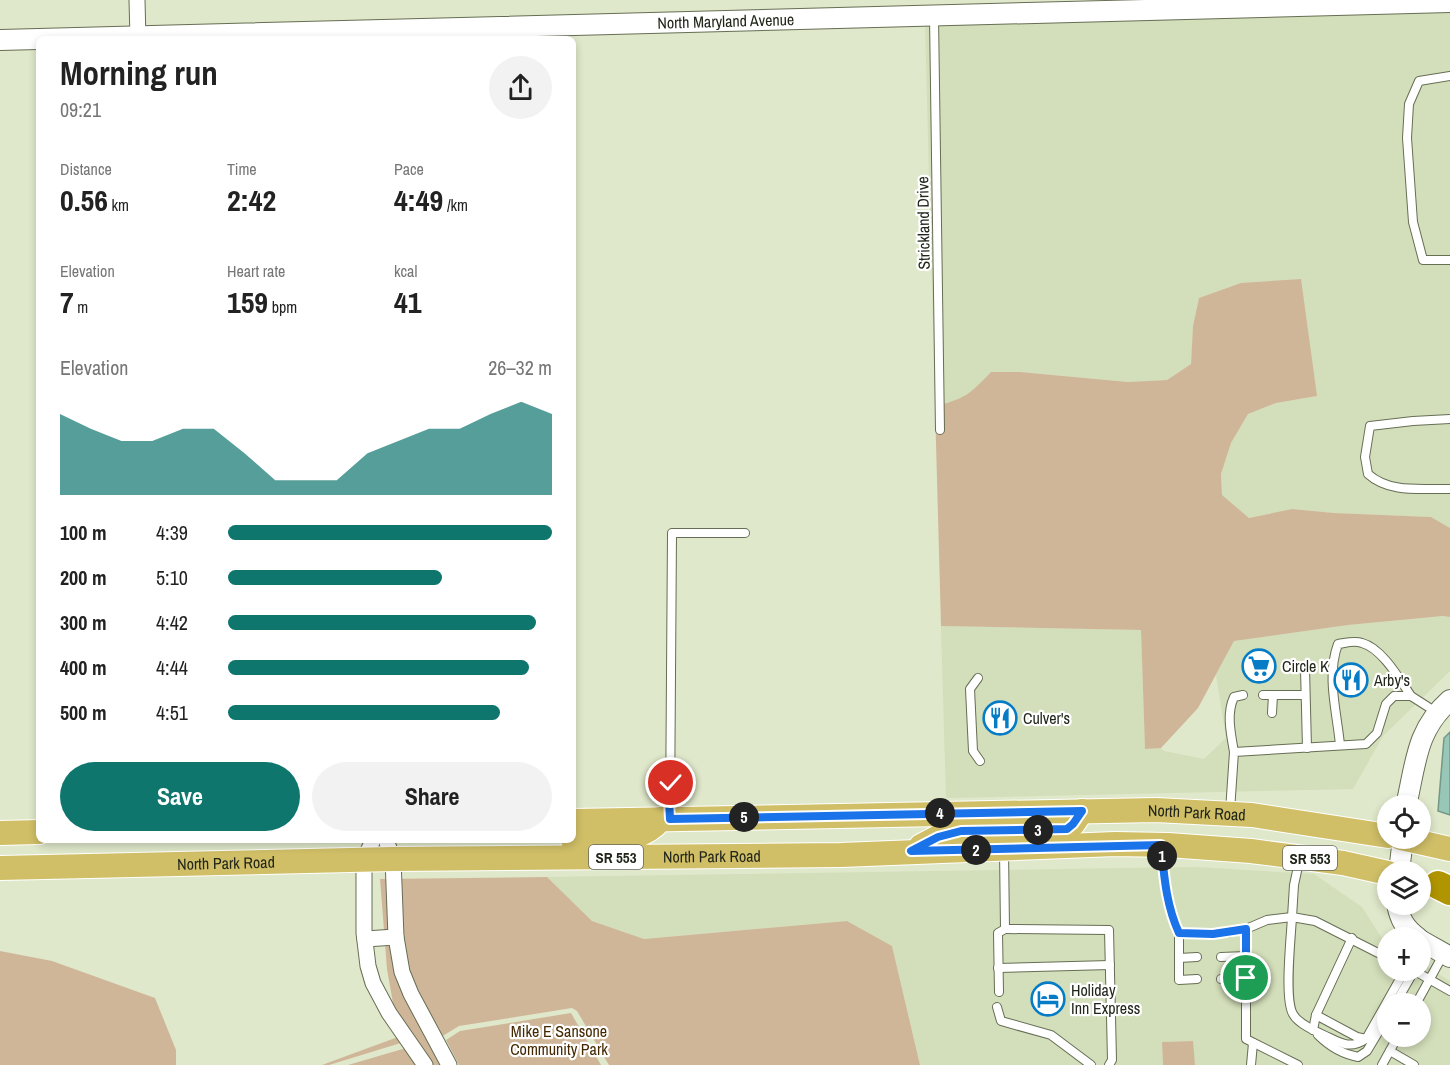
<!DOCTYPE html>
<html lang="en">
<head>
<meta charset="utf-8">
<style>
  body { margin:0; font-family:"Archivo Narrow",sans-serif; background:#f2f2f2; color:#222; height:100vh; display:flex; flex-direction:column; font-size:22px; white-space:nowrap }
  * { box-sizing:border-box; margin:0 }
  p { font-size:20px; color:#767676 }
  .icon { flex:none; width:33px; height:33px; fill:none; stroke:currentColor; stroke-width:2; stroke-linecap:round; stroke-linejoin:round }
  .map { position:relative; flex:1; overflow:hidden }
  .drawer { position:absolute; left:36px; top:36px; width:540px; height:807px; display:flex; flex-direction:column; background:#fff; border-radius:9px; box-shadow:0 3px 9px #0003 }
  .drawer>* { flex:none }
  .fabs { position:absolute; left:1377px; top:795px; display:grid; gap:12px }
  .fabs a { display:grid; place-items:center; width:54px; height:54px; border-radius:50%; background:#fff; box-shadow:0 3px 9px #0003; font-size:30px }
  .pin { position:absolute; display:grid; place-items:center; width:51px; height:51px; color:#fff; margin:-26px; border:3px solid #fff; border-radius:50%; box-shadow:0 2px 6px #0007 }
  .km { position:absolute; width:30px; height:30px; margin:-15px; border-radius:50%; background:#222; color:#fff; font-size:16px; line-height:30px; text-align:center }
  .round { display:grid; place-items:center; flex:none; width:63px; height:63px; border-radius:32px; background:#f2f2f2 }
  .headline { display:flex; align-items:center; justify-content:space-between; height:102px; padding:0 24px }
  h1 { font-size:33px; font-weight:700; line-height:45px }
  .stats { display:grid; grid-template-columns:repeat(3,1fr); gap:9px; height:102px; padding:6px 24px }
  .stats div { display:grid; align-content:center }
  .stats b { font-size:30px; font-weight:700 }
  .stats small { font-size:16px; font-weight:400 }
  .stats p { font-size:16px }
  .chart { height:168px; padding:12px 24px }
  .chart p { display:flex; justify-content:space-between }
  .chart svg { width:100%; height:108px; margin-top:6px; fill:#0f766e; opacity:.7 }
  .action { display:flex; gap:12px; margin-top:auto; padding:12px 24px }
  .action a { flex:1; height:69px; border-radius:36px; background:#0f766e; color:#fff; font-size:24px; font-weight:700; line-height:69px; text-align:center }
  .action a+a { background:#f2f2f2; color:#222 }
  ul { padding:0 24px; list-style:none; font-size:20px }
  li { display:grid; grid-template-columns:96px 72px 1fr; align-items:center; height:45px }
  li i { height:15px; border-radius:8px; background:#0f766e }
  .map>svg:first-child { display:block }
  .built { fill:#d3deba; fill-rule:evenodd }
  .green { fill:#d0b699 }
  .water { fill:#99c7b7; stroke:#759788; stroke-width:1.5 }
  .lines { fill:none; stroke-linecap:round; stroke-linejoin:round }
  .service-casing { stroke:#666e54; stroke-width:10 }
  .minor-casing { stroke:#666e54; stroke-width:17 }
  .tertiary-casing { stroke:#666e54; stroke-width:22 }
  .primary-casing { stroke:#fff; stroke-width:26 }
  .motorway-casing { stroke:#fff; stroke-width:31 }
  .service { stroke:#fff; stroke-width:8 }
  .minor { stroke:#fff; stroke-width:15 }
  .tertiary { stroke:#fff; stroke-width:20 }
  .primary { stroke:#d0bf67; stroke-width:24 }
  .motorway { stroke:#b09501; stroke-width:28 }
  .route-casing { stroke:#fff; stroke-width:12 }
  .route { stroke:#1a73e8; stroke-width:8 }
  .labels { text-anchor:middle; dominant-baseline:central; stroke-width:4.5; stroke-linejoin:round; paint-order:stroke }
  .shield { fill:#fff; stroke:#64675f; stroke-width:1.5 }
  .shield-label { font-size:15px; font-weight:bold; fill:#22261a }
  .street-label { font-size:16px; fill:#22261a; stroke:#fff }
  .poi-label { font-size:16px; fill:#22261a; stroke:#fff; text-anchor:start }
  .park-label { font-size:16px; fill:#442800; stroke:#fff }
</style>
</head>
<body>
<div class="map">
<svg width="1450" height="1065" viewBox="0 0 1450 1065">
  <rect width="100%" height="100%" fill="#dfe8ca"/>
  <g class="built">
    <polygon points="1450,8 1450,528 1431,517 1334,513 1292,509 1248,518 1222,495 1221,474 1231,443 1248,414 1276,403 1317,396 1199,298 1193,327 1191,364 1167,380 1128,382 1020,372 991,372 978,386 960,400 935,406 925,23"/>
    <polygon points="1444,616 1450,617 1450,671 1383,736 1353,789 946,798 941,626 1141,630 1145,748 1161,748 1164,751 1204,759 1226,738 1216,675 1234,641 1348,625"/>
    <path d="M 1195,867 L 1314,874 L 1362,907 L 1383,940 L 1387,943 L 1388,970 L 1420,970 L 1421,963 L 1450,981 L 1450,1065 L 1195,1065 L 1192,1041 L 1162,1042 L 1163,1065 L 920,1065 L 892,946 L 847,921 L 644,939 L 592,921 L 547,877 ZM 1388,1004 L 1420,1004 L 1420,1036 L 1388,1036 Z"/>
  </g>
  <g class="green">
    <path d="M 1301,279 L 1317,396 L 1276,403 L 1248,414 L 1231,443 L 1221,474 L 1222,495 L 1249,518 L 1292,509 L 1334,513 L 1431,517 L 1450,528 L 1450,617 L 1443,616 L 1348,625 L 1234,641 L 1198,708 L 1161,748 L 1145,749 L 1141,630 L 941,626 L 935,406 C 965,399 970,394 991,372 L 1020,372 L 1128,382 L 1167,380 L 1191,364 L 1193,326 L 1199,298 L 1241,283 Z"/>
    <polygon points="547,877 592,921 644,939 847,921 892,946 920,1065 609,1065 577,1011 572,1008 459,1026 441,1037 452,1065 425,1065 404,1042 329,1065 322,1065 406,1034 394,1009 387,969 380,879"/>
    <polygon points="0,951 52,961 155,998 176,1050 176,1065 0,1065"/>
    <polygon points="571,1013 601,1065 459,1065 446,1040 460,1031"/>
    <polygon points="1193,1041 1195,1065 1163,1065 1162,1042"/>
    <polygon points="406,1048 418,1065 348,1065"/>
  </g>
  <polygon class="water" points="1450,732 1450,815 1438,811 1444,738"/>
  <g class="lines">
    <g class="service-casing">
      <g id="service">
        <polyline points="934,17 940,430"/>
        <polyline points="1450,76 1419,81 1409,104 1407,138 1413,222 1423,260 1450,260"/>
        <path d="M 1450,419 L 1413,421 L 1370,426 L 1365,457 L 1368,474 C 1390,494 1423,488 1450,489"/>
        <polyline points="1305,669 1307,748"/>
        <polyline points="978,678 970,689 973,751 980,761"/>
        <polyline points="1263,695 1305,695"/>
        <polyline points="1272,713 1273,695"/>
        <path d="M 1340,745 C 1337,712 1326,676 1338,644 C 1346,643 1354,640 1362,643 C 1382,648 1400,680 1411,696"/>
        <path d="M 1234,752 C 1231,734 1226,714 1234,697 L 1243,695"/>
        <polyline points="1230,811 1234,752 1366,744 1377,733 1386,704 1394,696 1411,696 1436,712"/>
        <polyline points="670,815 672,533 745,533"/>
        <path d="M 1161,849 C 1165,878 1167,906 1179,933 L 1226,933 L 1246,929 L 1267,920 L 1292,917 L 1294,885 L 1299,862"/>
        <polyline points="1004,850 1005,929 1109,930 1112,1060 1109,1065"/>
        <polyline points="1246,929 1246,1039 1298,1065"/>
        <polyline points="1179,933 1179,980 1197,979"/>
        <polyline points="1221,957 1246,956"/>
        <polyline points="1179,958 1197,957"/>
        <polyline points="998,968 1110,965"/>
        <polyline points="1413,970 1450,991"/>
        <polyline points="1221,979 1246,978"/>
        <polyline points="999,992 998,933 1005,929"/>
        <polyline points="1395,1004 1414,971"/>
        <polyline points="1416,1004 1443,955"/>
        <polyline points="997,1007 1001,1021 1051,1035 1091,1065"/>
        <polyline points="1316,1015 1357,1037 1366,1039 1405,970"/>
        <polyline points="1313,1030 1316,1015 1352,938"/>
        <path d="M 1318,1035 C 1329,1046 1342,1054 1358,1057 L 1367,1051 L 1388,1016"/>
        <path d="M 1366,1039 C 1351,1049 1342,1044 1328,1037 C 1317,1032 1298,1024 1293,1014 C 1284,999 1291,937 1292,917 L 1315,921 L 1388,958"/>
        <polyline points="1390,1051 1414,1065"/>
        <polyline points="1251,1065 1253,1043"/>
        <polyline points="1382,1065 1398,1036"/>
      </g>
    </g>
    <g class="minor-casing">
      <g id="minor">
        <polyline points="137,0 138,39"/>
        <polyline points="373,840 364,860 364,933 368,966 373,983 389,1013 425,1065"/>
        <polyline points="386,840 393,859 396,937 402,972 411,994 449,1065"/>
        <polyline points="365,939 396,937"/>
      </g>
    </g>
    <g class="tertiary-casing">
      <g id="tertiary">
        <path id="s1" d="M 0,40 L 1450,2"/>
        <path d="M 1406,806 C 1416,763 1416,730 1450,700"/>
        <polyline points="1399,872 1403,838"/>
        <path d="M 1397,904 C 1400,920 1405,928 1418,938"/>
        <polyline points="1420,940 1450,957"/>
      </g>
    </g>
    <g class="primary-casing">
      <g id="primary">
        <path id="s2" d="M 573,821 L 1156,810 L 1252,815 L 1388,836"/>
        <polyline points="0,833 39,832"/>
        <polyline points="1401,838 1450,849"/>
        <path d="M 573,840 C 605,836 638,847 661,819"/>
        <polyline points="921,846 938,837 961,831 1067,829 1073,824 1082,811"/>
        <path id="s3" d="M 0,868 L 393,859 L 841,855 L 1115,844 L 1168,845 L 1251,851 L 1343,863 L 1388,873"/>
      </g>
    </g>
    <g class="motorway-casing">
      <polyline id="motorway" points="1438,885 1450,891"/>
    </g>
    <use href="#service" class="service"/>
    <use href="#minor" class="minor"/>
    <use href="#tertiary" class="tertiary"/>
    <use href="#primary" class="primary"/>
    <use href="#motorway" class="motorway"/>
  </g>
  <g class="lines">
    <g class="route-casing">
      <path id="route" d="M 671,783 L 669,801 L 670,819 L 1082,811 L 1073,824 L 1067,829 L 961,831 L 938,837 L 911,851 L 1161,845 C 1164,875 1166,905 1179,933 L 1213,934 L 1246,929 L 1246,978"/>
    </g>
    <use href="#route" class="route"/>
  </g>
  <defs>
    <g id="supermarket-ring" transform="scale(1.725)"><circle r="9.5" fill="#fff" stroke="#067cc6" stroke-width="1.5"/><path d="M-6-5.5h2.5l.6 2H6L4.5 2H-2.5L-4.4-4H-6ZM-1.5 3.2a1.3 1.3 0 1 0 .1 0ZM3 3.2a1.3 1.3 0 1 0 .1 0Z" fill="#067cc6"/></g>
    <g id="restaurant-ring" transform="scale(1.725)"><circle r="9.5" fill="#fff" stroke="#067cc6" stroke-width="1.5"/><path d="M-5-6h1v4h1v-4h1v4h1v-4h1v5L-1.5 .5V6h-2V.5L-5-1ZM5-6V6H3V1.5H1.5Q1.5-4 5-6Z" fill="#067cc6"/></g>
    <g id="hotel-ring" transform="scale(1.725)"><circle r="9.5" fill="#fff" stroke="#067cc6" stroke-width="1.5"/><path d="M-6-4.5h1.5V1H6V5H4.5V3h-9V5H-6ZM-4 0a1.8 1.8 0 1 1 3.6 0ZM.5 0V-2.5h3Q6-2.5 6 0Z" fill="#067cc6"/></g>
  </defs>
  <g fill-rule="evenodd">
    <use href="#supermarket-ring" x="1259" y="666"/>
    <use href="#restaurant-ring" x="1351" y="680"/>
    <use href="#restaurant-ring" x="1000" y="718"/>
    <use href="#hotel-ring" x="1048" y="999"/>
  </g>
  <g class="labels">
    <g class="shield">
      <rect x="589" y="845" width="54" height="24" rx="4.5"/>
      <rect x="1283" y="846" width="54" height="24" rx="4.5"/>
    </g>
    <g class="shield-label">
      <text x="616" y="857">SR 553</text>
      <text x="1310" y="858">SR 553</text>
    </g>
    <g class="street-label">
      <text stroke="none"><textPath href="#s1" startOffset="726">North Maryland Avenue</textPath></text>
      <text transform="translate(923 223) rotate(-91)">Strickland Drive</text>
      <text stroke="none"><textPath href="#s2" startOffset="624">North Park Road</textPath></text>
      <text stroke="none"><textPath href="#s3" startOffset="712">North Park Road</textPath></text>
      <text stroke="none"><textPath href="#s3" startOffset="226">North Park Road</textPath></text>
    </g>
    <g class="poi-label">
      <text x="1282" y="666">Circle K</text>
      <text x="1374" y="680">Arby's</text>
      <text x="1023" y="718">Culver's</text>
      <text x="1071" y="990">Holiday<tspan x="1071" dy="18">Inn Express</tspan></text>
    </g>
    <g class="park-label">
      <text x="559" y="1031">Mike E Sansone<tspan x="559" dy="18">Community Park</tspan></text>
    </g>
  </g>
</svg>
<div class="fabs">
<a><svg class="icon" aria-label="locate" viewBox="0 0 24 24"><circle cx="12" cy="12" r="6"/><path d="M12 2v4M12 18v4M2 12h4M18 12h4"/></svg></a>
<a><svg class="icon" aria-label="layers" viewBox="0 0 24 24"><path d="M12 4l9 5-9 5-9-5zM3 14l9 5 9-5"/></svg></a>
<a>+</a>
<a>−</a>
</div>
<div class="pin" style="left:1246px;top:978px;background:#1e9e55"><svg class="icon" aria-label="arrive" viewBox="0 0 24 24"><path d="M6 21V4h12l-3 4 3 4H6"/></svg></div>
<div class="pin" style="left:671px;top:783px;background:#d93025"><svg class="icon" aria-label="check" viewBox="0 0 24 24"><path d="M5 12l5 5 9-10"/></svg></div>
<b class="km" style="left:1162px;top:856px">1</b>
<b class="km" style="left:976px;top:850px">2</b>
<b class="km" style="left:1038px;top:830px">3</b>
<b class="km" style="left:940px;top:813px">4</b>
<b class="km" style="left:744px;top:817px">5</b>
<section class="drawer">
<div class="headline"><div><h1>Morning run</h1><p>09:21</p></div><a class="round"><svg class="icon" aria-label="share" viewBox="0 0 24 24"><path d="M12 15V3M7 8l5-5 5 5M5 13v7h14v-7"/></svg></a></div>
<div class="stats">
<div><p>Distance</p><b>0.56<small> km</small></b></div>
<div><p>Time</p><b>2:42</b></div>
<div><p>Pace</p><b>4:49<small> /km</small></b></div>
</div>
<div class="stats">
<div><p>Elevation</p><b>7<small> m</small></b></div>
<div><p>Heart rate</p><b>159<small> bpm</small></b></div>
<div><p>kcal</p><b>41</b></div>
</div>
<div class="chart"><p><span>Elevation</span>26–32 m</p>
<svg viewBox="0 0 160 44" preserveAspectRatio="none"><path d="M0 44V11L10 17L20 22L30 22L40 17L50 17L60 27L70 38L80 38L90 38L100 27L110 22L120 17L130 17L140 11L150 6L160 11V44z"/></svg>
</div>
<ul>
<li><b>100 m</b>4:39<i style="width:100%"></i></li>
<li><b>200 m</b>5:10<i style="width:66%"></i></li>
<li><b>300 m</b>4:42<i style="width:95%"></i></li>
<li><b>400 m</b>4:44<i style="width:93%"></i></li>
<li><b>500 m</b>4:51<i style="width:84%"></i></li>
</ul>
<div class="action"><a>Save</a><a>Share</a></div>
</section>
</div>
</body>
</html>
